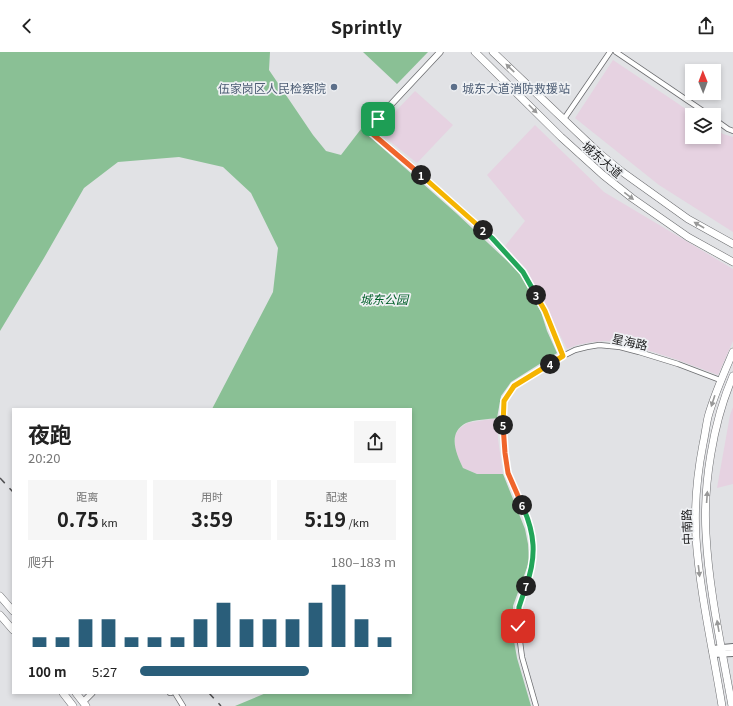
<!DOCTYPE html>
<html lang="zh">
<head>
<meta charset="utf-8">
<style>
  body { margin:0; font-family:Georgia,"Noto Sans SC",serif; background:#f6f6f6; color:#222; height:100vh; display:flex; flex-direction:column; font-size:15px; white-space:nowrap }
  * { box-sizing:border-box; margin:0 }
  p { font-size:13px; color:#767676 }
  .icon { flex:none; width:22px; height:22px; fill:none; stroke:currentColor; stroke-width:2; stroke-linecap:round; stroke-linejoin:round }
  .map { position:relative; flex:1; overflow:hidden }
  .panel { position:absolute; left:12px; top:356px; width:400px; height:286px; display:flex; flex-direction:column; background:#fff; border-radius:0px; box-shadow:0 2px 6px #0003 }
  .panel>* { flex:none }
  .needle { width:26px; rotate:359deg }
  .fabs { position:absolute; left:685px; top:12px; display:grid; gap:8px }
  .fabs a { display:grid; place-items:center; width:36px; height:36px; border-radius:0px; background:#fff; box-shadow:0 2px 6px #0003; font-size:20px }
  .pin { position:absolute; display:grid; place-items:center; width:34px; height:34px; color:#fff; margin:-17px; border-radius:8px; box-shadow:0 2px 6px #0006 }
  .km { position:absolute; width:20px; height:20px; margin:-10px; border-radius:50%; background:#222; color:#fff; font-size:11px; line-height:20px; text-align:center }
  .round { display:grid; place-items:center; flex:none; width:42px; height:42px; border-radius:0px; background:#f6f6f6 }
  .head { display:flex; align-items:center; justify-content:space-between; height:68px; padding:0 16px }
  h1 { font-size:22px; font-weight:700; line-height:30px }
  .metrics { display:grid; grid-template-columns:repeat(3,1fr); gap:6px; height:68px; padding:4px 16px }
  .metrics div { display:grid; align-content:center; border-radius:0px; background:#f6f6f6; text-align:center }
  .metrics b { font-size:20px; font-weight:700 }
  .metrics small { font-size:11px; font-weight:400 }
  .metrics p { font-size:11px }
  .chart { height:112px; padding:8px 16px }
  .chart p { display:flex; justify-content:space-between }
  .chart svg { width:100%; height:72px; margin-top:4px; stroke:#2a5e7a; stroke-width:6 }
  ul { padding:0 16px; list-style:none; font-size:13px }
  li { display:grid; grid-template-columns:64px 48px 1fr; align-items:center; height:30px }
  li i { height:10px; border-radius:5px; background:#2a5e7a }
  header { display:flex; justify-content:space-between; align-items:center; height:52px; padding:0 16px; background:#fff; font-size:18px; font-weight:700 }
  .map>svg:first-child { display:block }
  .commercial { fill:#e6d2e1 }
  .education { fill:#e5d2e1 }
  .green { fill:#8ac095 }
  .lines { fill:none; stroke-linecap:round; stroke-linejoin:round }
  .minor-casing { stroke:#6d6e71; stroke-width:6 }
  .tertiary-casing { stroke:#6d6e71; stroke-width:7 }
  .secondary-casing { stroke:#6d6e71; stroke-width:8 }
  .primary-casing { stroke:#6d6e71; stroke-width:8 }
  .minor { stroke:#fff; stroke-width:4.5 }
  .tertiary { stroke:#fff; stroke-width:5.5 }
  .secondary { stroke:#fff; stroke-width:6 }
  .primary { stroke:#fff; stroke-width:7 }
  .rail { stroke:#505052; stroke-width:1.5; stroke-dasharray:7 7; stroke-linecap:butt }
  .oneway { fill:#989898 }
  .split-1-casing { stroke:#fff; stroke-width:8 }
  .split-2-casing { stroke:#fff; stroke-width:8 }
  .split-3-casing { stroke:#fff; stroke-width:8 }
  .split-4-casing { stroke:#fff; stroke-width:8 }
  .split-5-casing { stroke:#fff; stroke-width:8 }
  .split-6-casing { stroke:#fff; stroke-width:8 }
  .split-7-casing { stroke:#fff; stroke-width:8 }
  .split-8-casing { stroke:#fff; stroke-width:8 }
  .split-1 { stroke:#f0652b; stroke-width:5 }
  .split-2 { stroke:#f5b400; stroke-width:5 }
  .split-3 { stroke:#22a559; stroke-width:5 }
  .split-4 { stroke:#f5b400; stroke-width:5 }
  .split-5 { stroke:#f5b400; stroke-width:5 }
  .split-6 { stroke:#f0652b; stroke-width:5 }
  .split-7 { stroke:#22a559; stroke-width:5 }
  .split-8 { stroke:#22a559; stroke-width:5 }
  .service-dot { fill:#5c6f8a; stroke:#eef0f3; stroke-width:1.5 }
  .labels { text-anchor:middle; dominant-baseline:central; stroke-width:3.5; stroke-linejoin:round; paint-order:stroke }
  .service-label { font-size:12px; fill:#4e5e75; stroke:#eef0f3; text-anchor:end }
  .street-label { font-size:12px; fill:#1a1a1b; stroke:#eef0f3 }
  .park-label { font-size:12px; font-style:italic; fill:#005f29; stroke:#eef0f3 }
</style>
</head>
<body>
<header><svg class="icon" aria-label="back" viewBox="0 0 24 24"><path d="M15 5l-7 7 7 7"/></svg>Sprintly<svg class="icon" aria-label="share" viewBox="0 0 24 24"><path d="M12 15V3M7 8l5-5 5 5M5 13v7h14v-7"/></svg></header>
<div class="map">
<svg width="733" height="654" viewBox="0 0 733 654">
  <rect width="100%" height="100%" fill="#e1e2e5"/>
  <g class="commercial">
    <polygon points="613,8 695,63 692,63 692,85 714,85 714,76 723,82 733,85 733,180 659,133 575,66"/>
    <polygon points="415,39 453,73 417,111 377,79"/>
    <polygon points="535,73 604,140 733,217 733,289 718,323 678,308 622,290 605,289 592,290 577,293 567,297 527,218 505,194 525,169 487,123"/>
    <polygon points="733,355 733,432 717,436 730,363"/>
  </g>
  <polygon class="education" points="497,366 498,387 503,422 477,422 463,416 455,399 455,383 459,377 467,371"/>
  <g class="green">
    <path d="M 0,0 L 270,0 L 269,18 L 313,83 L 326,99 L 341,103 L 361,77 L 456,161 L 520,221 L 541,260 L 547,279 L 557,301 L 511,330 L 501,344 L 497,366 C 490,367 473,368 466,371 C 447,381 456,401 463,416 L 477,422 L 503,422 L 525,477 L 528,492 L 529,510 L 513,554 L 513,572 L 514,589 L 517,606 L 531,654 L 235,654 L 266,641 L 411,641 L 411,357 L 212,357 L 273,240 L 278,196 L 251,141 L 223,115 L 179,105 L 118,110 L 84,136 L 44,206 L 0,279 Z"/>
    <polygon points="363,0 428,0 397,32"/>
  </g>
  <g class="lines">
    <g class="minor-casing">
      <g id="minor">
        <polyline points="616,0 709,63"/>
        <polyline points="564,67 610,0"/>
        <polyline points="714,67 728,77 733,79"/>
        <polyline points="368,77 422,123 492,185 523,220 545,259 563,304"/>
        <polyline points="170,641 171,641"/>
        <polyline points="175,641 183,654"/>
        <polyline points="536,654 522,605 518,574 519,555 529,524 533,507 532,483 526,461 508,421 505,401 503,377 504,349 514,334 563,304 575,298 587,295 599,293 620,295 639,300 678,312 720,328"/>
      </g>
    </g>
    <g class="tertiary-casing">
      <g id="tertiary">
        <polyline points="368,77 440,0"/>
        <polyline points="83,650 92,641"/>
      </g>
    </g>
    <g class="secondary-casing">
      <g id="secondary">
        <polyline points="712,597 733,595"/>
        <polyline points="713,602 733,601"/>
      </g>
    </g>
    <g class="primary-casing">
      <g id="primary">
        <polyline points="475,0 561,85 603,123 632,146 688,185 733,210"/>
        <polyline points="493,0 599,101 621,119 688,167 733,192"/>
        <polyline points="0,544 13,559"/>
        <polyline points="0,563 13,578"/>
        <polyline points="63,641 73,654"/>
        <polyline points="76,641 86,654"/>
        <path d="M 722,654 C 713,598 700,542 696,486 C 694,454 697,423 703,392 C 705,383 706,374 708,365 C 714,343 724,321 733,300"/>
        <path d="M 732,654 C 722,597 709,540 706,482 C 703,433 713,370 733,324"/>
      </g>
    </g>
    <use href="#minor" class="minor"/>
    <use href="#tertiary" class="tertiary"/>
    <use href="#secondary" class="secondary"/>
    <use href="#primary" class="primary"/>
    <g class="rail">
      <polyline points="0,426 13,440"/>
      <polyline points="209,641 221,654"/>
    </g>
  </g>
  <defs><path id="oneway-solid" d="M-6-.8H1V-3.2L6.5 0L1 3.2V.8H-6Z"/></defs>
  <g class="oneway">
    <use href="#oneway-solid" transform="translate(510 16) rotate(-136)"/>
    <use href="#oneway-solid" transform="translate(533 57) rotate(45)"/>
    <use href="#oneway-solid" transform="translate(629 144) rotate(38)"/>
    <use href="#oneway-solid" transform="translate(699 173) rotate(-150)"/>
    <use href="#oneway-solid" transform="translate(713 349) rotate(108)"/>
    <use href="#oneway-solid" transform="translate(707 445) rotate(-86)"/>
    <use href="#oneway-solid" transform="translate(699 519) rotate(83)"/>
    <use href="#oneway-solid" transform="translate(718 574) rotate(-100)"/>
  </g>
  <g class="lines">
    <g class="split-1-casing">
      <polyline id="split-1" points="378,67 368,78 421,123"/>
    </g>
    <g class="split-2-casing">
      <polyline id="split-2" points="421,123 483,178"/>
    </g>
    <g class="split-3-casing">
      <polyline id="split-3" points="483,178 492,186 523,220 536,243"/>
    </g>
    <g class="split-4-casing">
      <polyline id="split-4" points="536,243 545,259 563,304 550,312"/>
    </g>
    <g class="split-5-casing">
      <polyline id="split-5" points="503,373 504,349 514,334 550,312"/>
    </g>
    <g class="split-6-casing">
      <polyline id="split-6" points="503,373 505,401 508,421 522,453"/>
    </g>
    <g class="split-7-casing">
      <path id="split-7" d="M 522,453 C 535,481 537,504 526,534"/>
    </g>
    <g class="split-8-casing">
      <polyline id="split-8" points="518,574 519,555 526,534"/>
    </g>
    <use href="#split-1" class="split-1"/>
    <use href="#split-2" class="split-2"/>
    <use href="#split-3" class="split-3"/>
    <use href="#split-4" class="split-4"/>
    <use href="#split-5" class="split-5"/>
    <use href="#split-6" class="split-6"/>
    <use href="#split-7" class="split-7"/>
    <use href="#split-8" class="split-8"/>
  </g>
  <g class="service-dot">
    <circle cx="334" cy="35" r="4"/>
    <circle cx="454" cy="35" r="4"/>
  </g>
  <g class="labels">
    <g class="service-label">
      <text x="326" y="35">伍家岗区人民检察院</text>
      <text x="462" y="35" text-anchor="start">城东大道消防救援站</text>
    </g>
    <g class="street-label">
      <text transform="translate(603 107) rotate(41)">城东大道</text>
      <text transform="translate(630 289) rotate(12)">星海路</text>
      <text transform="translate(686 475) rotate(-92)">中南路</text>
    </g>
    <g class="park-label">
      <text x="384" y="246">城东公园</text>
    </g>
  </g>
</svg>
<div class="fabs">
<a><svg class="needle" viewBox="-14 -14 28 28"><path d="M0-13l5 13h-10z" fill="#e53935"/><path d="M0 13l5-13h-10z" fill="#767676"/></svg></a>
<a><svg class="icon" aria-label="layers" viewBox="0 0 24 24"><path d="M12 4l9 5-9 5-9-5zM3 14l9 5 9-5"/></svg></a>
</div>
<div class="pin" style="left:378px;top:67px;background:#1e9e55"><svg class="icon" aria-label="arrive" viewBox="0 0 24 24"><path d="M6 21V4h12l-3 4 3 4H6"/></svg></div>
<div class="pin" style="left:518px;top:574px;background:#d93025"><svg class="icon" aria-label="check" viewBox="0 0 24 24"><path d="M5 12l5 5 9-10"/></svg></div>
<b class="km" style="left:421px;top:123px">1</b>
<b class="km" style="left:483px;top:178px">2</b>
<b class="km" style="left:536px;top:243px">3</b>
<b class="km" style="left:550px;top:312px">4</b>
<b class="km" style="left:503px;top:373px">5</b>
<b class="km" style="left:522px;top:453px">6</b>
<b class="km" style="left:526px;top:534px">7</b>
<section class="panel">
<div class="head"><div><h1>夜跑</h1><p>20:20</p></div><a class="round"><svg class="icon" aria-label="share" viewBox="0 0 24 24"><path d="M12 15V3M7 8l5-5 5 5M5 13v7h14v-7"/></svg></a></div>
<div class="metrics">
<div><p>距离</p><b>0.75<small> km</small></b></div>
<div><p>用时</p><b>3:59</b></div>
<div><p>配速</p><b>5:19<small> /km</small></b></div>
</div>
<div class="chart"><p><span>爬升</span>180–183 m</p>
<svg viewBox="0 0 160 44" preserveAspectRatio="none"><path d="M5 44V38M15 44V38M25 44V27M35 44V27M45 44V38M55 44V38M65 44V38M75 44V27M85 44V17M95 44V27M105 44V27M115 44V27M125 44V17M135 44V6M145 44V27M155 44V38"/></svg>
</div>
<ul>
<li><b>100 m</b>5:27<i style="width:66%"></i></li>
</ul>
</section>
</div>
</body>
</html>
